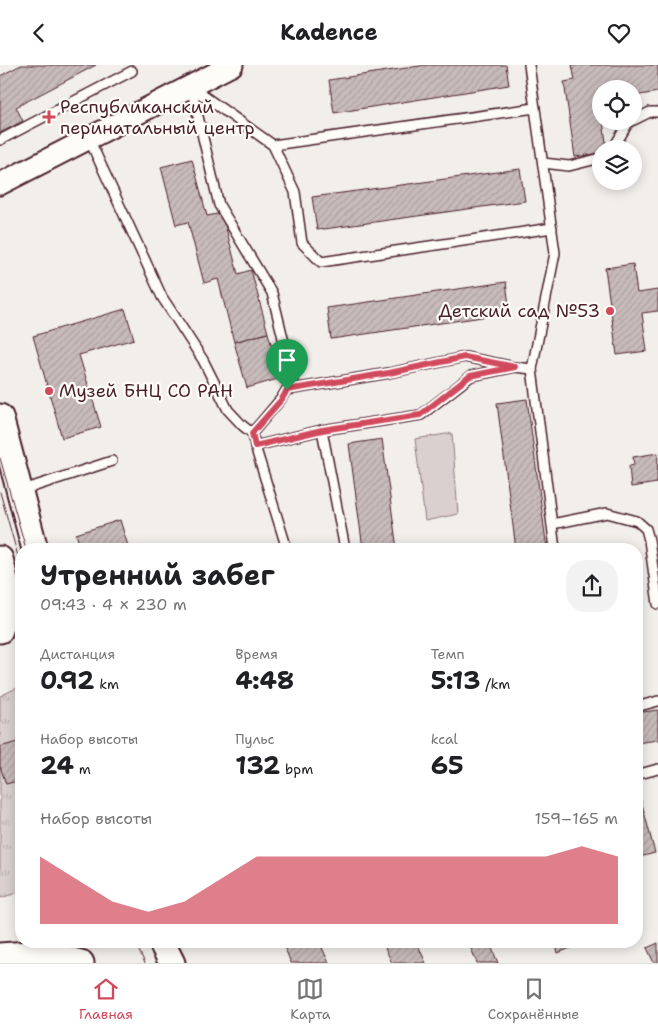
<!DOCTYPE html>
<html lang="ru">
<head>
<meta charset="utf-8">
<style>
  body { margin:0; font-family:"Shantell Sans",sans-serif; background:#f2f2f2; color:#202124; height:100vh; display:flex; flex-direction:column; font-size:19px; white-space:nowrap }
  * { box-sizing:border-box; margin:0 }
  p { font-size:16px; color:#757577 }
  .icon { flex:none; width:28px; height:28px; fill:none; stroke:currentColor; stroke-width:2; stroke-linecap:round; stroke-linejoin:round }
  .map { position:relative; flex:1; overflow:hidden }
  .drawer { position:absolute; left:15px; top:478px; width:628px; height:405px; display:flex; flex-direction:column; background:#fff; border-radius:20px; box-shadow:0 2px 12px #0003 }
  .drawer>* { flex:none }
  .controls { position:absolute; left:592px; top:15px; display:grid; gap:10px }
  .controls a { display:grid; place-items:center; width:50px; height:50px; border-radius:50%; background:#fff; box-shadow:0 2px 12px #0003; font-size:25px }
  .pin { position:absolute; display:grid; place-items:center; width:42px; height:42px; color:#fff; margin:-51px -21px; border-radius:50% 50% 50% 0; rotate:-45deg; box-shadow:0 0 5px #0007 }
  .pin .icon { rotate:45deg }
  .round { display:grid; place-items:center; flex:none; width:52px; height:52px; border-radius:20px; background:#f2f2f2 }
  .overview { display:flex; align-items:center; justify-content:space-between; height:85px; padding:0 25px }
  h1 { font-size:28px; font-weight:700; line-height:38px }
  .figures { display:grid; grid-template-columns:repeat(3,1fr); gap:8px; height:85px; padding:5px 25px }
  .figures div { display:grid; align-content:center }
  .figures b { font-size:25px; font-weight:700 }
  .figures small { font-size:14px; font-weight:400 }
  .figures p { font-size:14px }
  .chart { height:140px; padding:10px 25px }
  .chart p { display:flex; justify-content:space-between }
  .chart svg { width:100%; height:90px; margin-top:5px; fill:#d1495b; opacity:.7 }
  header { display:flex; justify-content:space-between; align-items:center; height:65px; padding:0 25px; background:#fff; font-size:22px; font-weight:700 }
  .dock { display:flex; justify-content:space-around; align-items:center; height:70px; border-top:1px solid #e0e0e0; background:#fff; font-size:14px; color:#757577 }
  .dock a { display:grid; justify-items:center; gap:2px }
  .dock .active { color:#d1495b }
  .map>svg:first-child { display:block }
  .grass { fill:url(#grass-tufts); stroke:#92787d }
  .pitch { fill:#d9d0cf; stroke:#92787d }
  .building { fill:url(#building-hatch); stroke:#4a1f2b }
  .lines { fill:none; stroke-linecap:round; stroke-linejoin:round }
  .service-casing { stroke:#4a1f2b; stroke-width:12 }
  .tertiary-casing { stroke:#4a1f2b; stroke-width:25 }
  .secondary-casing { stroke:#4a1f2b; stroke-width:29 }
  .service { stroke:#fdfcf7; stroke-width:9 }
  .tertiary { stroke:#fdfcf7; stroke-width:21 }
  .secondary { stroke:#fdfcf7; stroke-width:25 }
  .tram { stroke:#4a1f2b; stroke-width:1 }
  .route-casing { stroke:#fff; stroke-width:10 }
  .route { stroke:#d1495b; stroke-width:6 }
  .poi-dot { fill:#d1495b; stroke:#fdfcf7; stroke-width:2 }
  .labels { text-anchor:middle; dominant-baseline:central; stroke-width:4.5; stroke-linejoin:round; paint-order:stroke }
  .poi-label { font-size:18px; fill:#4a1f2b; stroke:#fdfcf7; text-anchor:start }
</style>
</head>
<body>
<header><svg class="icon" aria-label="back" viewBox="0 0 24 24"><path d="M15 5l-7 7 7 7"/></svg>Kadence<svg class="icon" aria-label="heart" viewBox="0 0 24 24"><path d="M12 20l-8-8c-3-5 5-10 8-4 3-6 11-1 8 4z"/></svg></header>
<div class="map">
<svg width="658" height="898" viewBox="0 0 658 898">
  <defs>
    <pattern id="grass-tufts" width="24" height="20" patternUnits="userSpaceOnUse" patternTransform="scale(1.25)"><rect width="24" height="20" fill="#d9d0cf"/><path d="M3 7l-1-3M5 7V3M7 7l1-3M15 17l-1-3M17 17v-4M19 17l1-3" fill="none" stroke="#bcb2b2"/></pattern>
    <pattern id="building-hatch" width="6" height="6" patternUnits="userSpaceOnUse" patternTransform="scale(1.25)"><rect width="6" height="6" fill="#c8bbbb"/><path d="M-1 1l2-2M0 6l6-6M5 7l2-2" fill="none" stroke="#ada0a1"/></pattern>
  </defs>
  <rect width="100%" height="100%" fill="#f2efeb"/>
  <filter id="ink" filterUnits="userSpaceOnUse"><feTurbulence type="fractalNoise" baseFrequency=".02" numOctaves="2"/><feDisplacementMap in="SourceGraphic" scale="10" xChannelSelector="R" yChannelSelector="G"/><feConvolveMatrix kernelMatrix="1 2 1 2 8 2 1 2 1" color-interpolation-filters="sRGB"/></filter>
  <g filter="url(#ink)">
    <polygon class="grass" points="21,621 21,827 0,833 0,631"/>
    <polygon class="pitch" points="452,368 458,449 425,456 415,374"/>
    <g class="building">
      <polygon points="21,0 96,0 16,42 23,56 0,68 0,11"/>
      <polygon points="426,0 506,0 509,20 334,48 329,15"/>
      <polygon points="572,0 658,0 658,27 634,31 634,24 601,24 601,56 603,56 607,84 601,84 601,88 575,92 564,17 575,15"/>
      <polygon points="192,94 207,151 222,148 238,209 251,205 268,268 234,277 218,214 204,218 188,157 176,160 161,102"/>
      <polygon points="520,104 525,136 317,165 312,132"/>
      <polygon points="633,199 637,228 658,225 658,246 642,248 647,286 617,290 605,203"/>
      <polygon points="506,217 510,248 331,274 327,243"/>
      <polygon points="125,244 134,274 79,290 101,362 62,373 33,271"/>
      <polygon points="268,268 281,313 247,323 234,277"/>
      <polygon points="527,334 547,484 516,484 497,338"/>
      <polygon points="382,374 397,484 363,484 349,379"/>
      <polygon points="658,388 657,418 631,422 629,401 634,400 633,392"/>
      <polygon points="120,455 129,484 81,484 76,469"/>
      <polygon points="658,645 658,675 636,678 636,648"/>
      <polygon points="21,676 21,715 6,719 0,701 0,682"/>
      <polygon points="639,728 655,788 636,793 636,729"/>
      <polygon points="282,876 319,876 329,898 291,898"/>
      <polygon points="382,876 416,876 426,898 392,898"/>
      <polygon points="468,876 489,876 498,898 477,898"/>
      <polygon points="555,876 588,876 558,888"/>
      <polygon points="658,878 658,898 654,898 647,883"/>
    </g>
    <g class="lines">
      <g class="service-casing">
        <g id="service">
          <polyline points="529,0 555,188 532,304 555,484"/>
          <polyline points="191,22 273,80 535,43"/>
          <polyline points="634,55 650,47 658,47"/>
          <polyline points="89,74 162,232 203,295 228,345 243,361 252,368 281,334 293,314 272,228 219,140 191,22"/>
          <polyline points="0,75 132,6"/>
          <polyline points="273,80 295,127 302,178 321,197 552,163"/>
          <polyline points="613,84 628,58 631,56"/>
          <polyline points="543,98 569,101 601,93"/>
          <polyline points="287,325 389,308 465,292 510,301"/>
          <polyline points="254,375 255,381 322,365"/>
          <polyline points="255,381 287,484"/>
          <polyline points="20,426 112,396"/>
          <polyline points="552,459 607,448 637,456 646,464 649,475 658,539"/>
          <polyline points="345,484 322,365 421,350 471,311 515,302 532,304"/>
          <polyline points="636,642 658,636"/>
          <polyline points="636,710 658,704"/>
        </g>
      </g>
      <g class="tertiary-casing">
        <polyline id="tertiary" points="0,119 232,0"/>
      </g>
      <g class="secondary-casing">
        <g id="secondary">
          <polyline points="0,352 35,484"/>
          <path d="M 0,494 C 8,523 11,536 0,565"/>
          <polyline points="161,876 172,898"/>
          <polyline points="0,891 42,888 81,898"/>
        </g>
      </g>
      <use href="#service" class="service"/>
      <use href="#tertiary" class="tertiary"/>
      <use href="#secondary" class="secondary"/>
      <g class="tram">
        <polyline points="0,393 26,484"/>
        <polyline points="0,427 21,502"/>
        <polyline points="134,876 145,898"/>
        <polyline points="146,876 157,898"/>
      </g>
    </g>
  </g>
  <g class="lines" filter="url(#ink)">
    <g class="route-casing">
      <polygon id="route" points="465,292 515,302 470,311 420,350 322,365 255,381 252,368 282,334 287,325 389,308"/>
    </g>
    <use href="#route" class="route"/>
  </g>
  <g class="poi-dot">
    <path d="M46.5 44.5h5v5h5v5h-5v5h-5v-5h-5v-5h5z"/>
    <circle cx="610" cy="246" r="5"/>
    <circle cx="49" cy="326" r="5"/>
  </g>
  <g class="labels">
    <g class="poi-label">
      <text x="60" y="42">Республиканский<tspan x="60" dy="21">перинатальный центр</tspan></text>
      <text x="600" y="246" text-anchor="end">Детский сад №53</text>
      <text x="59" y="326">Музей БНЦ СО РАН</text>
    </g>
  </g>
</svg>
<div class="controls">
<a><svg class="icon" aria-label="locate" viewBox="0 0 24 24"><circle cx="12" cy="12" r="6"/><path d="M12 2v4M12 18v4M2 12h4M18 12h4"/></svg></a>
<a><svg class="icon" aria-label="layers" viewBox="0 0 24 24"><path d="M12 4l9 5-9 5-9-5zM3 14l9 5 9-5"/></svg></a>
</div>
<div class="pin" style="left:287px;top:325px;background:#1e9e55"><svg class="icon" aria-label="arrive" viewBox="0 0 24 24"><path d="M6 21V4h12l-3 4 3 4H6"/></svg></div>
<section class="drawer">
<div class="overview"><div><h1>Утренний забег</h1><p>09:43 · 4 × 230 m</p></div><a class="round"><svg class="icon" aria-label="share" viewBox="0 0 24 24"><path d="M12 15V3M7 8l5-5 5 5M5 13v7h14v-7"/></svg></a></div>
<div class="figures">
<div><p>Дистанция</p><b>0.92<small> km</small></b></div>
<div><p>Время</p><b>4:48</b></div>
<div><p>Темп</p><b>5:13<small> /km</small></b></div>
</div>
<div class="figures">
<div><p>Набор высоты</p><b>24<small> m</small></b></div>
<div><p>Пульс</p><b>132<small> bpm</small></b></div>
<div><p>kcal</p><b>65</b></div>
</div>
<div class="chart"><p><span>Набор высоты</span>159–165 m</p>
<svg viewBox="0 0 160 44" preserveAspectRatio="none"><path d="M0 44V11L10 22L20 33L30 38L40 33L50 22L60 11L70 11L80 11L90 11L100 11L110 11L120 11L130 11L140 11L150 6L160 11V44z"/></svg>
</div>
</section>
</div>
<nav class="dock">
<a class="active"><svg class="icon" aria-label="home" viewBox="0 0 24 24"><path d="M3 11l9-7 9 7M6 9v11h12V9"/></svg>Главная</a>
<a><svg class="icon" aria-label="map" viewBox="0 0 24 24"><path d="M3 6l6-2 6 2 6-2v14l-6 2-6-2-6 2zM9 4v14M15 6v14"/></svg>Карта</a>
<a><svg class="icon" aria-label="saved" viewBox="0 0 24 24"><path d="M7 4h10v16l-5-4-5 4z"/></svg>Сохранённые</a>
</nav>
</body>
</html>
